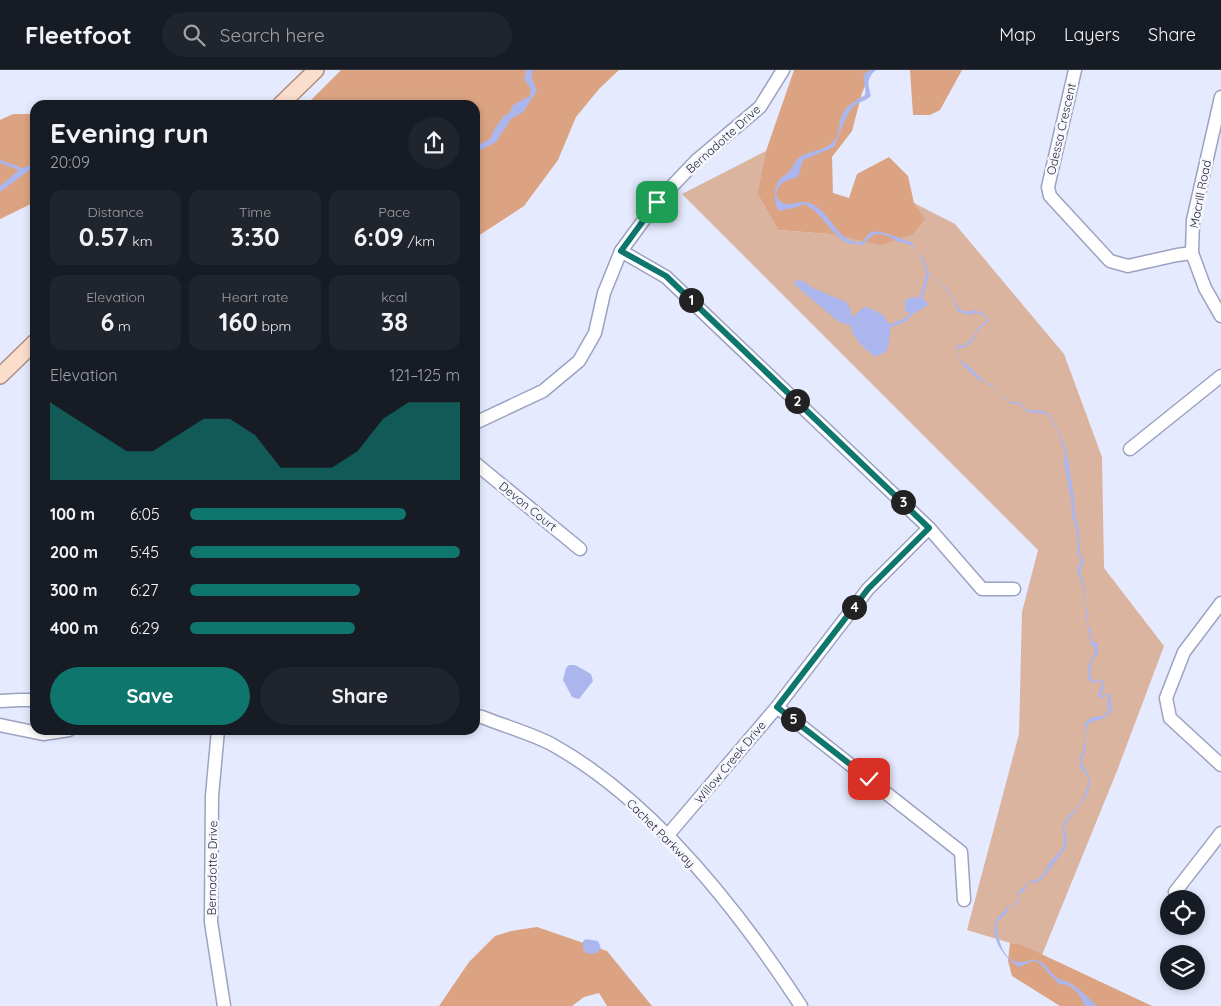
<!DOCTYPE html>
<html lang="en">
<head>
<meta charset="utf-8">
<style>
  body { margin:0; font-family:Quicksand,sans-serif; background:#20242c; color:#f1f3f6; height:100vh; display:flex; flex-direction:column; font-size:19px; white-space:nowrap }
  * { box-sizing:border-box; margin:0 }
  p { font-size:16px; color:#9ea1a6 }
  .icon { flex:none; width:28px; height:28px; fill:none; stroke:currentColor; stroke-width:2; stroke-linecap:round; stroke-linejoin:round }
  .map { position:relative; flex:1; overflow:hidden }
  .side { position:absolute; left:30px; top:30px; width:450px; height:635px; display:flex; flex-direction:column; background:#171b24; border-radius:15px; box-shadow:0 2px 8px #0003 }
  .side>* { flex:none }
  .controls { position:absolute; left:1160px; top:820px; display:grid; gap:10px }
  .controls a { display:grid; place-items:center; width:45px; height:45px; border-radius:50%; background:#171b24; box-shadow:0 2px 8px #0003; font-size:25px }
  .pin { position:absolute; display:grid; place-items:center; width:42px; height:42px; color:#fff; margin:-21px; border-radius:10px; box-shadow:0 2px 8px #0006 }
  .km { position:absolute; width:25px; height:25px; margin:-12px; border-radius:50%; background:#222; color:#fff; font-size:14px; line-height:25px; text-align:center }
  .round { display:grid; place-items:center; flex:none; width:52px; height:52px; border-radius:26px; background:#20242c }
  .overview { display:flex; align-items:center; justify-content:space-between; height:85px; padding:0 20px }
  h1 { font-size:28px; font-weight:700; line-height:38px }
  .figures { display:grid; grid-template-columns:repeat(3,1fr); gap:8px; height:85px; padding:5px 20px }
  .figures div { display:grid; align-content:center; border-radius:12px; background:#20242c; text-align:center }
  .figures b { font-size:25px; font-weight:700 }
  .figures small { font-size:14px; font-weight:400 }
  .figures p { font-size:14px }
  .chart { height:140px; padding:10px 20px }
  .chart p { display:flex; justify-content:space-between }
  .chart svg { width:100%; height:90px; margin-top:5px; fill:#0f766e; opacity:.7 }
  .primary-button { display:flex; gap:10px; margin-top:auto; padding:10px 20px }
  .primary-button a { flex:1; height:58px; border-radius:30px; background:#0f766e; color:#fff; font-size:20px; font-weight:700; line-height:58px; text-align:center }
  .primary-button a+a { background:#20242c; color:#f1f3f6 }
  ul { padding:0 20px; list-style:none; font-size:16px }
  li { display:grid; grid-template-columns:80px 60px 1fr; align-items:center; height:38px }
  li i { height:12px; border-radius:6px; background:#0f766e }
  header { display:flex; align-items:center; gap:30px; box-sizing:border-box; height:70px; padding:0 25px; background:#171b24; border-bottom:1px solid #363941 }
  header strong { font-size:24px }
  nav { display:flex; gap:28px; margin-inline-start:auto; font-size:18px }
  .search { width:350px; height:45px; background:#20242c; display:flex; align-items:center; gap:12px; box-sizing:border-box; padding:0 18px; border-radius:28px; color:#9ea1a6; font-size:19px }
  .map>svg:first-child { display:block }
  .green { fill:#dab49f }
  .forest { fill:#dba382 }
  .water { fill:#acb6ee }
  .lines { fill:none; stroke-linecap:round; stroke-linejoin:round }
  .stream { stroke:#acb6ee; stroke-width:3 }
  .minor-casing { stroke:#9ca2c1; stroke-width:15 }
  .major-casing { stroke:#ae8e7f; stroke-width:18 }
  .minor { stroke:#fff; stroke-width:12 }
  .major { stroke:#fbddcb; stroke-width:15 }
  .route-casing { stroke:#fff; stroke-width:10 }
  .route { stroke:#0f766e; stroke-width:6 }
  .labels { text-anchor:middle; dominant-baseline:central; stroke-width:5; stroke-linejoin:round; paint-order:stroke }
  .street-label { font-size:12px; fill:#242632; stroke:#f7f8ff }
</style>
</head>
<body>
<header>
<strong>Fleetfoot</strong>
<div class="search"><svg class="icon" aria-label="search" viewBox="0 0 24 24"><circle cx="10" cy="10" r="6"/><path d="M15 15l6 6"/></svg>Search here</div>
<nav><a>Map</a><a>Layers</a><a>Share</a></nav>
</header>
<div class="map">
<svg width="1221" height="936" viewBox="0 0 1221 936">
  <rect width="100%" height="100%" fill="#e6eafe"/>
  <polygon class="green" points="766,81 757,123 778,160 830,164 914,133 955,154 1064,284 1102,387 1104,498 1164,576 1117,701 1042,885 1020,874 1010,873 967,860 1019,664 1022,542 1038,480 682,124"/>
  <g class="forest">
    <polygon points="341,0 619,0 599,19 576,47 558,90 524,136 475,168 475,35 306,35"/>
    <polygon points="794,0 872,0 862,23 852,61 832,87 833,123 849,128 857,104 889,87 908,106 914,133 925,149 913,164 882,175 830,164 778,160 757,123 766,81"/>
    <polygon points="910,0 962,0 940,40 930,45 913,45"/>
    <polygon points="13,44 35,44 35,132 0,149 0,50"/>
    <polygon points="537,857 607,881 652,936 607,936 599,923 584,927 572,936 439,936 469,892 495,866 511,861"/>
    <polygon points="1010,873 1020,874 1152,936 1060,936 1012,906 1008,891"/>
  </g>
  <g class="water">
    <polygon points="526,0 533,0 532,9 537,21 523,42 511,49 496,72 475,83 475,77 490,69 495,58 503,47 510,42 513,35 530,26 531,19 524,9"/>
    <path d="M 870,0 L 876,0 C 866,8 868,15 871,26 C 864,32 860,31 854,36 C 846,44 839,66 834,77 L 803,90 L 798,107 C 787,110 777,113 776,126 C 788,145 797,123 817,137 C 833,148 839,174 862,172 C 864,170 867,165 870,163 C 879,157 901,170 912,172 L 915,181 L 923,187 L 929,204 L 947,218 L 959,239 L 966,242 L 974,240 L 985,244 L 989,250 L 986,254 L 978,260 L 974,269 L 964,278 L 958,277 L 958,285 L 961,291 L 970,297 L 982,310 L 991,314 L 998,324 L 1005,328 L 1007,332 L 1019,332 L 1027,340 L 1043,341 L 1048,343 L 1057,358 L 1066,378 L 1074,427 L 1075,444 L 1079,463 L 1080,483 L 1084,491 L 1080,501 L 1086,521 L 1084,532 L 1089,545 L 1086,550 L 1088,556 L 1091,559 L 1091,566 L 1093,573 L 1096,572 L 1098,574 L 1098,582 L 1092,592 L 1090,606 L 1095,611 L 1103,610 L 1104,618 L 1101,624 L 1103,626 L 1108,623 L 1110,625 L 1112,641 L 1102,649 L 1091,652 L 1087,656 L 1085,668 L 1086,678 L 1081,693 C 1084,697 1088,702 1089,707 C 1094,727 1072,742 1064,757 L 1067,770 L 1065,779 L 1042,809 L 1035,813 L 1028,813 L 1024,821 L 1020,823 C 1020,831 1016,837 1009,837 L 1006,844 L 997,852 C 996,865 1003,893 1020,892 C 1027,892 1033,888 1039,891 C 1046,894 1050,902 1056,907 C 1060,910 1066,911 1070,913 C 1074,915 1095,933 1097,936 L 1085,936 L 1078,923 L 1068,915 L 1059,914 L 1038,892 L 1033,891 L 1019,897 C 1005,889 991,870 995,853 C 997,846 1004,843 1007,837 L 1014,835 L 1019,827 L 1018,822 L 1030,811 C 1043,812 1045,798 1051,791 C 1055,786 1061,782 1063,776 C 1066,768 1060,760 1064,753 C 1068,744 1074,742 1079,735 C 1083,729 1091,713 1087,706 C 1086,703 1082,700 1080,697 L 1080,688 L 1084,678 L 1085,653 L 1092,647 L 1103,646 L 1109,640 L 1107,636 L 1108,627 L 1107,625 L 1100,629 L 1098,625 L 1102,615 L 1101,611 L 1095,613 L 1090,611 C 1083,599 1094,589 1095,577 L 1091,575 C 1090,570 1090,567 1089,562 C 1088,554 1083,552 1087,544 L 1083,531 L 1085,522 L 1077,500 L 1081,491 L 1078,483 L 1077,464 L 1072,445 L 1071,429 L 1064,394 L 1065,382 L 1057,360 L 1047,344 L 1027,342 L 1019,334 L 1008,333 L 994,319 L 986,312 L 980,311 L 961,293 L 958,286 L 956,275 L 963,276 C 966,273 970,270 973,267 C 978,262 973,264 977,259 C 981,255 984,255 987,249 L 985,246 L 975,242 L 972,245 L 958,242 C 955,234 950,224 945,218 C 940,212 932,208 927,202 C 923,198 924,192 921,187 C 918,183 914,181 912,176 C 907,173 905,174 900,172 C 897,172 894,170 892,168 C 877,161 873,163 863,175 C 858,174 852,175 847,173 C 829,163 822,142 804,134 C 796,139 788,138 779,141 C 773,132 773,118 780,109 C 782,106 786,105 789,102 C 793,97 795,90 800,87 C 809,81 825,80 832,73 C 840,65 838,57 841,48 C 844,36 856,31 865,25 C 867,18 862,12 864,4 Z"/>
    <polygon points="35,93 35,96 0,122 0,116 20,99"/>
    <path d="M 797,210 L 803,211 L 813,218 L 846,232 L 850,238 L 852,247 L 863,238 L 867,237 L 883,245 L 890,256 L 890,264 L 888,278 L 885,282 L 875,287 C 863,277 854,270 850,255 L 839,252 L 795,215 L 794,213 Z"/>
    <polygon points="913,227 921,228 927,232 928,235 913,244 905,241 905,230"/>
    <polygon points="569,595 575,595 591,604 593,611 579,629 572,627 563,610 566,598"/>
    <polygon points="586,869 598,871 601,878 597,883 587,884 583,879 583,871"/>
  </g>
  <g class="lines">
    <g class="stream">
      <path d="M 0,91 C 6,95 13,95 20,99"/>
      <polyline points="921,228 928,203"/>
      <polyline points="890,256 905,250 911,244"/>
    </g>
    <g class="minor-casing">
      <g id="minor">
        <polyline points="1075,0 1048,117 1050,126 1110,191 1128,196 1177,185 1192,183"/>
        <polyline points="1221,27 1193,150 1192,183 1205,218 1221,246"/>
        <polyline points="621,181 666,207 929,458 982,519 1014,519"/>
        <polyline points="475,353 543,321 579,291 595,263 604,223 621,181 657,132 697,90 760,37 783,0"/>
        <polyline points="1130,379 1221,306"/>
        <polyline points="475,393 580,479"/>
        <polyline points="1221,533 1184,582 1166,628 1170,648 1221,695"/>
        <polyline points="0,631 20,630 35,630"/>
        <polyline points="777,637 961,782 964,830"/>
        <path d="M 475,646 L 482,647 C 504,656 533,664 553,675 C 653,731 739,841 801,936"/>
        <polyline points="0,655 43,664 69,660"/>
        <polyline points="218,660 212,726 211,852 224,936"/>
        <polyline points="667,766 777,637 868,519 929,458"/>
        <polyline points="1175,822 1221,763"/>
      </g>
    </g>
    <g class="major-casing">
      <g id="major">
        <polyline points="280,35 316,0"/>
        <polyline points="0,306 35,272"/>
      </g>
    </g>
    <use href="#minor" class="minor"/>
    <use href="#major" class="major"/>
  </g>
  <g class="lines">
    <g class="route-casing">
      <polyline id="route" points="657,132 621,181 666,206 929,458 868,519 777,637 869,709"/>
    </g>
    <use href="#route" class="route"/>
  </g>
  <g class="labels">
    <g class="street-label">
      <text transform="translate(1061 59) rotate(-77)">Odessa Crescent</text>
      <text transform="translate(723 69) rotate(-42)">Bernadotte Drive</text>
      <text transform="translate(1200 124) rotate(-79)">Macrill Road</text>
      <text transform="translate(528 436) rotate(39)">Devon Court</text>
      <text transform="translate(730 692) rotate(-50)">Willow Creek Drive</text>
      <text transform="translate(661 763) rotate(45)">Cachet Parkway</text>
      <text transform="translate(212 798) rotate(-89)">Bernadotte Drive</text>
    </g>
  </g>
</svg>
<div class="controls">
<a><svg class="icon" aria-label="locate" viewBox="0 0 24 24"><circle cx="12" cy="12" r="6"/><path d="M12 2v4M12 18v4M2 12h4M18 12h4"/></svg></a>
<a><svg class="icon" aria-label="layers" viewBox="0 0 24 24"><path d="M12 4l9 5-9 5-9-5zM3 14l9 5 9-5"/></svg></a>
</div>
<div class="pin" style="left:657px;top:132px;background:#1e9e55"><svg class="icon" aria-label="arrive" viewBox="0 0 24 24"><path d="M6 21V4h12l-3 4 3 4H6"/></svg></div>
<div class="pin" style="left:869px;top:709px;background:#d93025"><svg class="icon" aria-label="check" viewBox="0 0 24 24"><path d="M5 12l5 5 9-10"/></svg></div>
<b class="km" style="left:691px;top:230px">1</b>
<b class="km" style="left:797px;top:331px">2</b>
<b class="km" style="left:903px;top:432px">3</b>
<b class="km" style="left:854px;top:537px">4</b>
<b class="km" style="left:793px;top:649px">5</b>
<section class="side">
<div class="overview"><div><h1>Evening run</h1><p>20:09</p></div><a class="round"><svg class="icon" aria-label="share" viewBox="0 0 24 24"><path d="M12 15V3M7 8l5-5 5 5M5 13v7h14v-7"/></svg></a></div>
<div class="figures">
<div><p>Distance</p><b>0.57<small> km</small></b></div>
<div><p>Time</p><b>3:30</b></div>
<div><p>Pace</p><b>6:09<small> /km</small></b></div>
</div>
<div class="figures">
<div><p>Elevation</p><b>6<small> m</small></b></div>
<div><p>Heart rate</p><b>160<small> bpm</small></b></div>
<div><p>kcal</p><b>38</b></div>
</div>
<div class="chart"><p><span>Elevation</span>121–125 m</p>
<svg viewBox="0 0 160 44" preserveAspectRatio="none"><path d="M0 44V6L10 14L20 22L30 30L40 30L50 22L60 14L70 14L80 22L90 38L100 38L110 38L120 30L130 14L140 6L150 6L160 6V44z"/></svg>
</div>
<ul>
<li><b>100 m</b>6:05<i style="width:80%"></i></li>
<li><b>200 m</b>5:45<i style="width:100%"></i></li>
<li><b>300 m</b>6:27<i style="width:63%"></i></li>
<li><b>400 m</b>6:29<i style="width:61%"></i></li>
</ul>
<div class="primary-button"><a>Save</a><a>Share</a></div>
</section>
</div>
</body>
</html>
